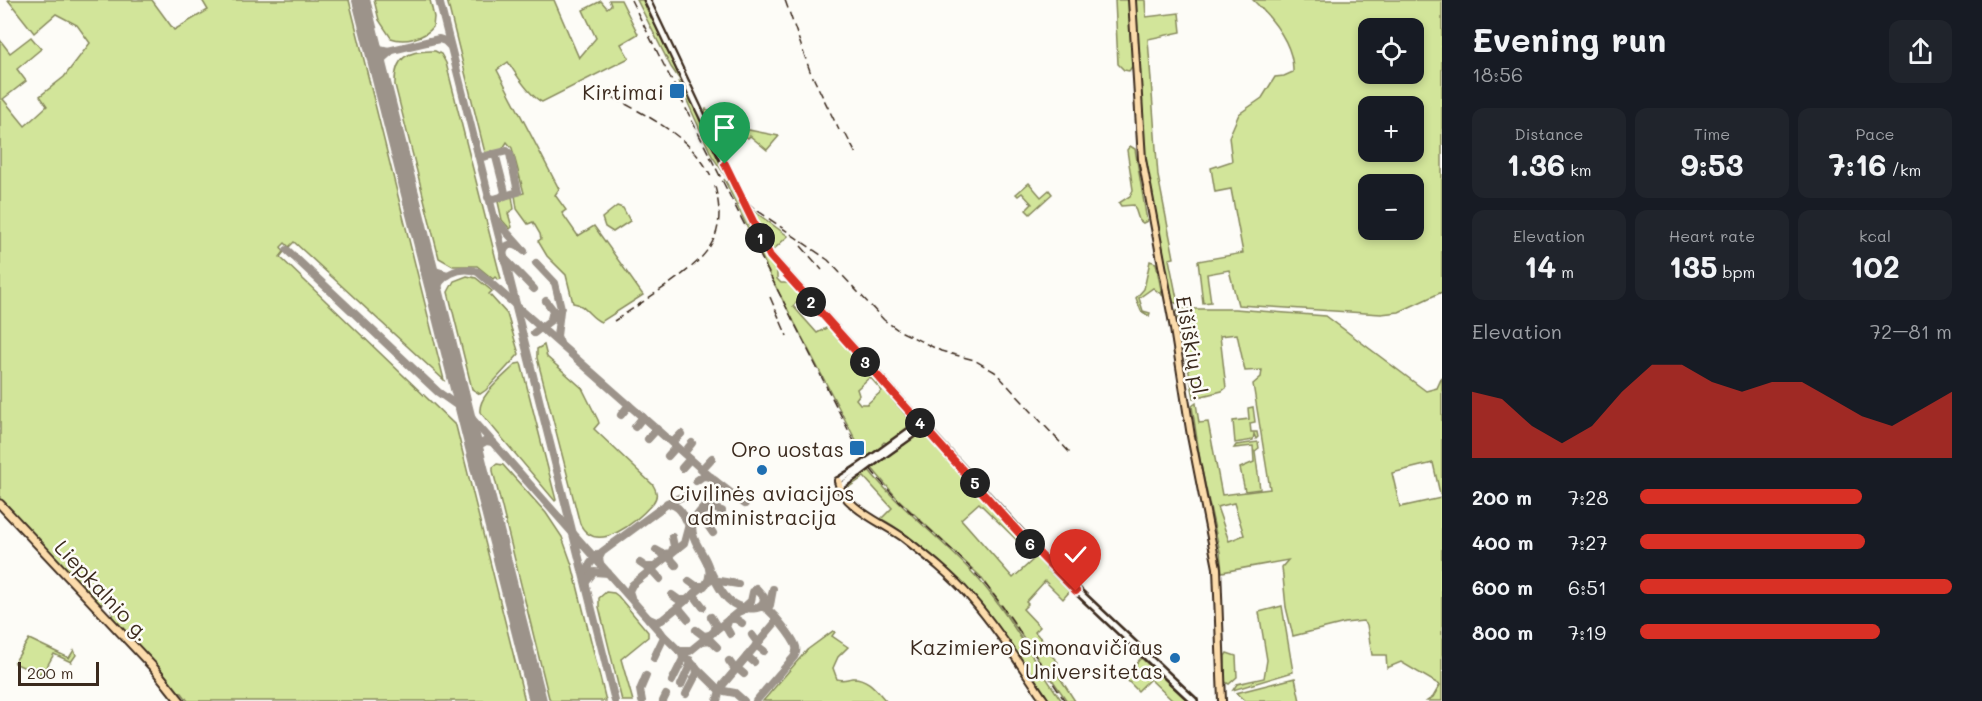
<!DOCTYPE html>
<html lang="en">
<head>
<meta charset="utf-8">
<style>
  body { margin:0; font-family:Mali,sans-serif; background:#20242c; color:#f1f3f6; height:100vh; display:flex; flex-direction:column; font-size:22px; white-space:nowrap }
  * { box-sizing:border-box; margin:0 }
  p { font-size:20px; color:#9ea1a6 }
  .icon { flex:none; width:33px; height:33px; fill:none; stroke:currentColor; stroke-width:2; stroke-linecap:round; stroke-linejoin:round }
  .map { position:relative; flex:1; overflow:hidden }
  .side { display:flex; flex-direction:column; background:#171b24; width:540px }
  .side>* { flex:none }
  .controls { position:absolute; left:1358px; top:18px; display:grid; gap:12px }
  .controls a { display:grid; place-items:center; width:66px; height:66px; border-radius:12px; background:#171b24; box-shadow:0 3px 9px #0003; font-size:30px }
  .scale { position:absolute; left:18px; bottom:15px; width:81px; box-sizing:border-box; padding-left:6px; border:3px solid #3b2a1e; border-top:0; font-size:16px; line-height:21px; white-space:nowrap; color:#3b2a1e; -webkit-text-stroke:4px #fdfcf7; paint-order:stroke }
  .pin { position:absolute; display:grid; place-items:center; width:51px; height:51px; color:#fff; margin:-62px -26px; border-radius:50% 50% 50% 0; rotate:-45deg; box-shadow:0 0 6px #0007 }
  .pin .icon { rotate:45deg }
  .km { position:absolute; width:30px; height:30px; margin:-15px; border-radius:50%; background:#222; color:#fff; font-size:16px; line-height:30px; text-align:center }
  .round { display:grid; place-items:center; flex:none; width:63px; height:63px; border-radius:12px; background:#20242c }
  .head { display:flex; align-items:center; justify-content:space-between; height:102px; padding:0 30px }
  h1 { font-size:33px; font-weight:700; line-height:45px }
  .metrics { display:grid; grid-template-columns:repeat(3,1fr); gap:9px; height:102px; padding:6px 30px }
  .metrics div { display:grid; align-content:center; border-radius:12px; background:#20242c; text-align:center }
  .metrics b { font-size:30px; font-weight:700 }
  .metrics small { font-size:16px; font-weight:400 }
  .metrics p { font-size:16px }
  .chart { height:168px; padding:12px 30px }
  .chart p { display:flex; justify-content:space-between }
  .chart svg { width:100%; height:108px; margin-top:6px; fill:#d93025; opacity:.7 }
  ul { padding:0 30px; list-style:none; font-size:20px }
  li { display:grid; grid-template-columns:96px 72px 1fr; align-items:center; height:45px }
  li i { height:15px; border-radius:8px; background:#d93025 }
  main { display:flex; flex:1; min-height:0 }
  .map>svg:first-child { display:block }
  .green { fill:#d2e59a; stroke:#86885c; stroke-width:1.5; fill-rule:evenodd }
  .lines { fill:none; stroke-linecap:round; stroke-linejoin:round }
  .taxiway { stroke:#9c938a; stroke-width:8 }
  .runway { stroke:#9c938a; stroke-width:18 }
  .tertiary-casing { stroke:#3b2a1e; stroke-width:9 }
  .secondary-casing { stroke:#3b2a1e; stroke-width:10 }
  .primary-casing { stroke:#3b2a1e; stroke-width:10 }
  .trunk-casing { stroke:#3b2a1e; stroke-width:11 }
  .tertiary { stroke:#fdfcf7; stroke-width:4.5 }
  .secondary { stroke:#fdfcf7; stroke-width:5 }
  .primary { stroke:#fcdcac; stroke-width:6 }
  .trunk { stroke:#fcdcac; stroke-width:7 }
  .rail { stroke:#3b2a1e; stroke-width:1.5; stroke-dasharray:9 4.5; stroke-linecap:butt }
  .secondary-bridge-casing { stroke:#3b2a1e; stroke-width:10; stroke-linecap:butt }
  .secondary-bridge { stroke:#fdfcf7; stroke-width:5 }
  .route-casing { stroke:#fff; stroke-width:12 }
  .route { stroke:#d93025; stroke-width:8 }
  .poi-dot { fill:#1f6fb2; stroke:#fdfcf7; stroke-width:2 }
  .labels { text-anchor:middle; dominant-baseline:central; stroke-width:5; stroke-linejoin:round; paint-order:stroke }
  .poi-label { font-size:21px; fill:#3b2a1e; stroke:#fdfcf7; text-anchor:end }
  .street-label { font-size:21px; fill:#3b2a1e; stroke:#fdfcf7 }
</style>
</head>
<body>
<main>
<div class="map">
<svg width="1442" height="701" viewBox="0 0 1442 701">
  <rect width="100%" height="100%" fill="#fdfcf7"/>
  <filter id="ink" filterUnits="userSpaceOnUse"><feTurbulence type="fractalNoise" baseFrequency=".0167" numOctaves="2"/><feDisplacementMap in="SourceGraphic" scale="12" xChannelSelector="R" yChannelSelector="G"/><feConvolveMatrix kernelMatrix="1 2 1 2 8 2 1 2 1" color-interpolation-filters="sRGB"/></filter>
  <g filter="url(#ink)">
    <g class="green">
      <polygon points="8,0 152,0 174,30 208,10 202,0 349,0 444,380 294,242 289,247 285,243 281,247 284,252 280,257 456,426 525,701 188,701 182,693 178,693 111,618 113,615 111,609 114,602 108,595 104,603 98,605 0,501 0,40 10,53 31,37 41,49 17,69 26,81 3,99 25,126 47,106 40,96 64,77 90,43 77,25 56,14 34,33"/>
      <path d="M 374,0 L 430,0 L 434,17 L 433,27 C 425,38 404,43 391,38 L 379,20 Z"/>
      <path d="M 447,0 L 554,0 L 579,58 L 596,38 L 583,10 L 601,1 L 607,8 L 611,5 L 609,0 L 621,0 L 638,34 L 621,44 L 629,58 L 542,102 C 530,97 515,73 508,62 L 497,70 L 559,189 L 555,195 L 566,210 L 562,213 L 578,236 L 594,226 L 643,295 L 601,322 C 590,318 585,304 573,303 L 566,275 L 547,256 L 538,241 L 541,239 L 540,234 L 533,222 L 528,224 L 517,209 L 515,195 L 524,193 L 512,148 L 507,142 L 502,150 L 485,153 Z"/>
      <polygon points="637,0 645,0 687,90 671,67"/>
      <polygon points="1115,0 1130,0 1133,65 1129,71 1124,70 1118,64"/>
      <polygon points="1135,0 1145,0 1146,17 1179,13 1181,32 1148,39 1158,176 1174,258 1169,259 1178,304 1173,302 1145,158"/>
      <path d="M 1253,0 L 1442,0 L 1442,292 L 1399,312 L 1381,314 L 1238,305 L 1229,270 L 1207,274 L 1211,302 L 1203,303 L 1198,261 L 1243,253 L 1231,189 L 1215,192 L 1211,168 L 1232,161 L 1229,137 L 1239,114 L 1262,98 L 1275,77 L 1284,76 L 1293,72 C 1294,44 1272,18 1253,0 ZM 1368,28 L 1413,28 L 1413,74 L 1368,74 ZM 1368,106 L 1413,106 L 1413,152 L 1368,152 ZM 1368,184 L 1413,184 L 1413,230 L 1368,230 Z"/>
      <path d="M 435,51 L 441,54 L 446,63 L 501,279 L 498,280 L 495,277 L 493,279 L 477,266 L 453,266 L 439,258 L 395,85 C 394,57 408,50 435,51 Z"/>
      <polygon points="678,81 690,96 734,188 712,156"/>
      <polygon points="706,109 744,129 779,136 767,150 750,136 748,138 715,117 710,120 705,112"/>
      <polygon points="1130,146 1135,149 1147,221 1143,223 1139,220 1134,205 1121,206 1119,203 1130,196 1133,190 1127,150"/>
      <path d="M 724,179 L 737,195 L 764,251 L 777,268 L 777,279 L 781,283 L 792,283 L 803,296 L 793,306 L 817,333 L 830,326 L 911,421 L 911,426 L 890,444 L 884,442 L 882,444 L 884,447 L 866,460 L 765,266 L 766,265 ZM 870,377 L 882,391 L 867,404 L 860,404 L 856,399 L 859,395 L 857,389 Z"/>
      <polygon points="1029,183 1041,197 1049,190 1052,194 1030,214 1026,210 1032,204 1022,193 1018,196 1016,194"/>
      <polygon points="512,196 514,209 508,213 512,227 510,229 502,220 498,202"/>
      <polygon points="617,206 623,208 630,221 613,232 605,227 602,218"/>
      <polygon points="751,209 788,236 772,251"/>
      <polygon points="1150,261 1156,263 1162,295 1153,288 1139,298 1143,311 1150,313 1149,316 1141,311 1136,298 1144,289"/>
      <polygon points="467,276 476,278 492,291 489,294 507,314 519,354 486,390 480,394 472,389 448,292 454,281"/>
      <path d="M 1179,309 L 1235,309 L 1326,316 L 1426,391 L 1437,388 L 1442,377 L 1442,701 L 1427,701 L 1433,697 L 1440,685 L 1401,662 L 1387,668 L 1386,655 L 1372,655 L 1367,625 L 1363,621 L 1345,623 L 1293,636 L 1286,607 L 1282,567 L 1288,560 L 1222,572 L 1220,552 L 1201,466 L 1192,406 L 1196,403 L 1199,423 L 1208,422 L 1222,495 L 1270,489 L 1253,384 L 1261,377 L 1262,370 L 1245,371 L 1237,334 L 1220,336 L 1226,388 L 1222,391 L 1194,398 L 1177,311 ZM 1433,463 L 1441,498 L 1400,507 L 1392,473 ZM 1234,503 L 1244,535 L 1229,541 L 1217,507 Z"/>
      <path d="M 544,345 L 547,357 L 582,388 L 598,420 L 599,423 L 594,429 L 653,485 C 657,492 658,496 653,503 C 638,520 597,557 580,524 L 537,358 L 537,349 Z"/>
      <path d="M 521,363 L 556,500 L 555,501 L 480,412 C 478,395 505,376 516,364 Z"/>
      <polygon points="1253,407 1255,422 1250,423 1251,432 1257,432 1258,437 1256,439 1254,434 1253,440 1235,443 1233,421 1249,419 1248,408"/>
      <path d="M 918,432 L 923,433 L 1070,591 L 1063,599 L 1045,581 L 1026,602 L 1028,604 L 1023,609 L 1040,627 L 1035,632 L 1053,652 L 1051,655 L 1058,662 L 1055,667 L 1056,672 L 1075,701 L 1067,701 L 980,576 L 896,497 L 871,467 L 881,459 L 886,459 L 887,455 ZM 979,503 L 1035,558 L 1013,578 L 961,519 Z"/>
      <polygon points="1258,442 1259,448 1255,451 1260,489 1245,491 1240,468 1254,462 1253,446 1234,448 1236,445"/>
      <polygon points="497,464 503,465 546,513 562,537 572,565 606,701 552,701 549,698 493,471 493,467"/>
      <path d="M 868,469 C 903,513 950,544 985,587 C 1014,622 1035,664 1062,701 L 1049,701 C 1010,644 974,589 919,545 C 907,536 895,525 881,519 L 892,508 L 864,477 L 849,487 L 850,481 Z"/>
      <polygon points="606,592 614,593 618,596 648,632 648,637 621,659 633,701 622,701 599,607 599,598"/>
      <polygon points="1282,606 1293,672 1233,690 1237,684 1264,678 1267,660 1259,612"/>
      <path d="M 833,631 L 835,632 L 832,636 L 848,647 L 838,657 L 833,668 L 837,679 C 844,681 846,679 852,678 C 868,677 877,691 886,701 L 763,701 L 807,650 Z"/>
      <polygon points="29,639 69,658 74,650 76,655 71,662 54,654 46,668 39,674 14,663"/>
      <polygon points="1227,653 1236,656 1237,677 1229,684 1225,682 1225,656"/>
      <polygon points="1141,658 1188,701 1173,701 1150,679 1138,691 1124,677"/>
      <polygon points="1295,678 1300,701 1245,701 1236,693"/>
    </g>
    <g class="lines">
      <g class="taxiway">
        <polyline points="439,0 516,304"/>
        <polyline points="371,39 380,49 388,51 439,39 445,41 450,46"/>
        <polyline points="380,72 383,58 391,51"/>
        <polyline points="492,154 496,157 504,188 505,193 502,197"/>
        <polyline points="478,155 482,157 507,151 510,154 518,192 494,199 488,197"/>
        <polyline points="495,219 520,247"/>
        <polyline points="287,250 438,392 465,411 661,633 719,690 735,693 744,701"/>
        <path d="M 503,255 C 505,241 516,243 524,251"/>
        <polyline points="504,258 534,289"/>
        <polyline points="427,261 435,271 448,275"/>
        <path d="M 436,294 C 437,275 461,265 478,272 L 714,480 L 745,504"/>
        <polyline points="514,300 615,701"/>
        <polyline points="546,301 553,310 551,319"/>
        <polyline points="534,333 556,316 561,308 555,283 536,263"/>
        <polyline points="560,343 557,336 560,311"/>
        <polyline points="621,415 629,405"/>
        <polyline points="635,427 643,417"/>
        <polyline points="648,439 657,429"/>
        <polyline points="672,443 681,434"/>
        <polyline points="684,453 692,443"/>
        <polyline points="476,456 479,445 486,441 493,442"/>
        <polyline points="668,456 676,447"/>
        <polyline points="682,468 690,459"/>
        <polyline points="702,469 712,458"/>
        <polyline points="696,481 703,476 711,477"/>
        <polyline points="667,503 684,496"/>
        <polyline points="713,533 704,520 703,511 712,508 722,511"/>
        <polyline points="656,550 663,554 671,553 674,546 672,537"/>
        <polyline points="668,556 676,565"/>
        <path d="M 600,563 L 599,558 L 602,552 L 667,504 C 682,504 686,521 692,533"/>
        <polyline points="640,563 646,567 654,567"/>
        <polyline points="651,569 660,579"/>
        <path d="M 711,572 C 721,593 731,612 757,608 C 763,606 766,607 770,602"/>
        <polyline points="586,577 590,564 598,554"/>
        <polyline points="713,580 738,584"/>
        <polyline points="689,581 696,586 704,586"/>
        <polyline points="586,582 594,572 608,573"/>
        <polyline points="756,588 764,597 763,603 758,607"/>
        <polyline points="693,594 703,607"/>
        <polyline points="672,595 679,600 687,600"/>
        <polyline points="631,597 629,591 632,585 684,543 688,528"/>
        <polyline points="770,605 773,589"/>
        <polyline points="678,607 688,619"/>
        <polyline points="741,610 751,601 753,592"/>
        <polyline points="711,617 716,625 714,632"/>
        <path d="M 649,619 L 656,622 L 662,620 L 706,584 C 720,563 687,545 693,523 C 696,512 710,503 716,494 L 715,481"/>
        <polyline points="696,630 704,636 710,635"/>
        <polyline points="730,634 726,627 729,619 736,619 742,623"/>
        <polyline points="752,635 758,643"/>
        <polyline points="703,641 710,640 717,647"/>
        <polyline points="756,645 764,651"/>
        <polyline points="679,651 690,651 738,612 745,609"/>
        <polyline points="747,656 754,662"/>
        <polyline points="654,658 664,637 661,632"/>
        <polyline points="729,661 735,669"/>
        <polyline points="737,668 744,674"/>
        <polyline points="672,681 683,659 682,653"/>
        <polyline points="681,685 691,663 690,660"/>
        <polyline points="686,694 697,673 696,667"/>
        <polyline points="642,701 640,690 646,676"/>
        <polyline points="663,701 666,695"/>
        <polyline points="717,701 721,687 775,623 775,617"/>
        <path d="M 756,701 L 794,657 C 796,653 797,651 796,647 C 794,639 771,609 763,607"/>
      </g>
      <polyline class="runway" points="361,0 538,701"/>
      <g class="tertiary-casing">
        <polyline id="tertiary" points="647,0 766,251 921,423"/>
      </g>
      <g class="secondary-casing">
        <g id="secondary">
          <polyline points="874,457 921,423 1050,565 1194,701"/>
          <polyline points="876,460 918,430"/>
          <polyline points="838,481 857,469"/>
          <polyline points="842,485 860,472"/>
        </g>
      </g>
      <g class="primary-casing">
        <g id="primary">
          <polyline points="1132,0 1142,159 1174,329 1191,436 1217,568 1222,701"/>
          <path d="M 838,481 C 842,508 886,524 905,539 C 928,557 951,575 970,597 C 998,629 1021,666 1045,701"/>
        </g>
      </g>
      <g class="trunk-casing">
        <polyline id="trunk" points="0,504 153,667 180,701"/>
      </g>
      <use href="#tertiary" class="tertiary"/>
      <use href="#secondary" class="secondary"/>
      <use href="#primary" class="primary"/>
      <use href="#trunk" class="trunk"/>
      <g class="rail">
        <path d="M 631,0 L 862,457 C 893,503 938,533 975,573 C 1010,610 1036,659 1065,701"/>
        <polyline points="785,0 810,71 839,130"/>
        <path d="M 602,91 C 642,114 689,133 711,176"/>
        <polyline points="845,133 857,156"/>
        <polyline points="729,183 741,199 828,260 884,320 898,330 941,351 974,360 995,372 1070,453"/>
        <polyline points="801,246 822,270"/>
        <polyline points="770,297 787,336"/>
        <path d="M 614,321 C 633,309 651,296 669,284 C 709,256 729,235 714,183"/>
      </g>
      <g class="secondary-bridge-casing">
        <g id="secondary-bridge">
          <polyline points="857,469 874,457"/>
          <polyline points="860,472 876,460"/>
        </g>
      </g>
      <use href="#secondary-bridge" class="secondary-bridge"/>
    </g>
  </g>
  <g class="lines" filter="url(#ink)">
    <g class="route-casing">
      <polyline id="route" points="725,164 770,256 1020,534 1076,591"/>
    </g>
    <use href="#route" class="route"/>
  </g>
  <g class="poi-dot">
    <rect x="669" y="83" width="16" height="16" rx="3"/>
    <rect x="849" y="440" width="16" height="16" rx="3"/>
    <circle cx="762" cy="470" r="6"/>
    <circle cx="1175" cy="658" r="6"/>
  </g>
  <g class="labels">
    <g class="poi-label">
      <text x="664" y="91">Kirtimai</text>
      <text x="844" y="448">Oro uostas</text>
      <text x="762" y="492" text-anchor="middle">Civilinės aviacijos<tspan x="762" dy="24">administracija</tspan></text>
      <text x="1163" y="646">Kazimiero Simonavičiaus<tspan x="1163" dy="24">Universitetas</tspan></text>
    </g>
    <g class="street-label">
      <text transform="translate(1193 348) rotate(80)">Eišiškių pl.</text>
      <text transform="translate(103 590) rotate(47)">Liepkalnio g.</text>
    </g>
  </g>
</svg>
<div class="controls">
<a><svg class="icon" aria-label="locate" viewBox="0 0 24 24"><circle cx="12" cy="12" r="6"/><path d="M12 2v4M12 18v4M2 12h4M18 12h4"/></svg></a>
<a>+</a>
<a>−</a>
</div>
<div class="scale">200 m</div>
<div class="pin" style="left:725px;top:164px;background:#1e9e55"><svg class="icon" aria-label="arrive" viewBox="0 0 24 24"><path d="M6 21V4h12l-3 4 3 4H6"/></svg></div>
<div class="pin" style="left:1076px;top:591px;background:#d93025"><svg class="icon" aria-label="check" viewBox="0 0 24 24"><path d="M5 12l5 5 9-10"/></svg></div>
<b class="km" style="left:760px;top:238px">1</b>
<b class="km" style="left:811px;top:302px">2</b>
<b class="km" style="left:865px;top:362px">3</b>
<b class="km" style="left:920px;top:423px">4</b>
<b class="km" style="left:975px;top:483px">5</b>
<b class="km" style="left:1030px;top:544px">6</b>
</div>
<section class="side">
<div class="head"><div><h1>Evening run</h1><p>18:56</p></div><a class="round"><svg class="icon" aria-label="share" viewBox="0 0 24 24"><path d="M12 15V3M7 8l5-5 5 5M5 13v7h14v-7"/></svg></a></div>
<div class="metrics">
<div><p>Distance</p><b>1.36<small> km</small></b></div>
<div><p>Time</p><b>9:53</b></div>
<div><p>Pace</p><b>7:16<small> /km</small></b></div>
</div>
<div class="metrics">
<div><p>Elevation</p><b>14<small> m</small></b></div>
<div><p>Heart rate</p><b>135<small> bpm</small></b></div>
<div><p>kcal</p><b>102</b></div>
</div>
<div class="chart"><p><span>Elevation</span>72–81 m</p>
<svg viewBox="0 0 160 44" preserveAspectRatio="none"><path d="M0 44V17L10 20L20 31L30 38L40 31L50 17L60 6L70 6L80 13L90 17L100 13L110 13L120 20L130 27L140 31L150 24L160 17V44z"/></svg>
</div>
<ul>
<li><b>200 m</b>7:28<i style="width:71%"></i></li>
<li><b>400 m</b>7:27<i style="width:72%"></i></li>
<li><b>600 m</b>6:51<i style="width:100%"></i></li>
<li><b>800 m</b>7:19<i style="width:77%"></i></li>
</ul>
</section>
</main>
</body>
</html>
